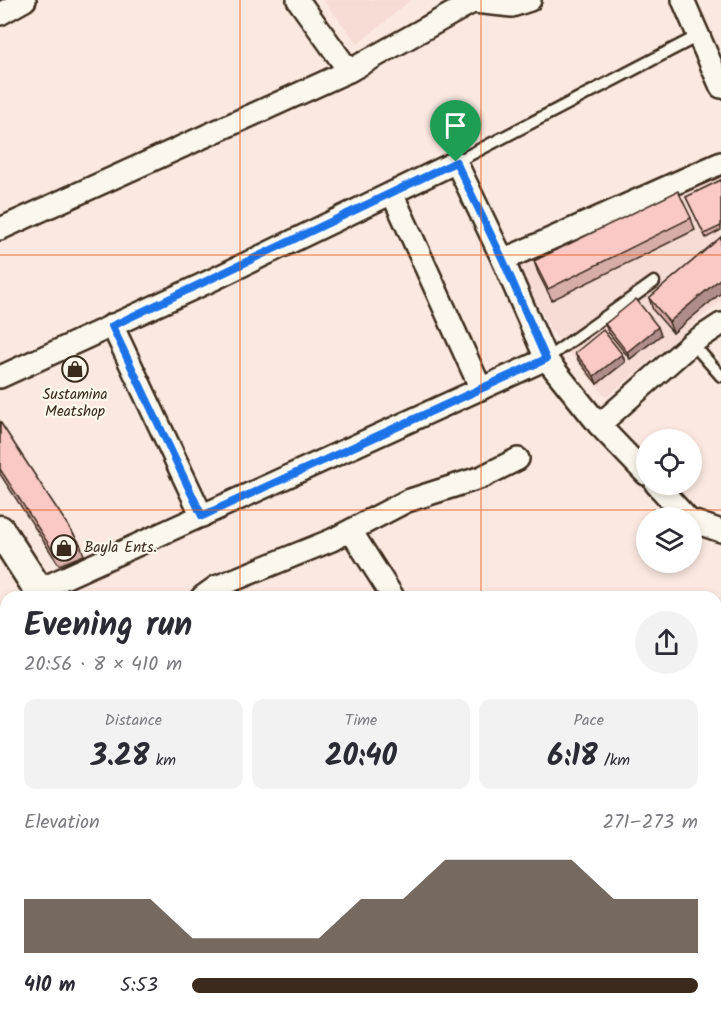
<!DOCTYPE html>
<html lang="en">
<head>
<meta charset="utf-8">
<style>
  body { margin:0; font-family:Kalam,sans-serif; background:#f2f2f3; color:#2b2b33; height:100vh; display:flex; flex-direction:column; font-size:22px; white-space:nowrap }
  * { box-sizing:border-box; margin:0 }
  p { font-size:20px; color:#7c7c81 }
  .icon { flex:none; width:33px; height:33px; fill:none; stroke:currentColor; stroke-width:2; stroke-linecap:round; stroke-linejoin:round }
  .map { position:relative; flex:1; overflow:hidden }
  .panel { position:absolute; left:0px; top:591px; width:722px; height:429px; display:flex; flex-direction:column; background:#fff; border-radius:18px 18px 0 0; box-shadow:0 3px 9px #0003 }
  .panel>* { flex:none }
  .tools { position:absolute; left:636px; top:429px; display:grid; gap:12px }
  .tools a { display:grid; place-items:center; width:66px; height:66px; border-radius:50%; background:#fff; box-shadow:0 3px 9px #0003; font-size:30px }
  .pin { position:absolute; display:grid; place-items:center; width:51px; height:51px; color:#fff; margin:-62px -26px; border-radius:50% 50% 50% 0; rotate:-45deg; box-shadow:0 0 6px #0007 }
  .pin .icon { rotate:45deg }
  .round { display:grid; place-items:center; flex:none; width:63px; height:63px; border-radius:32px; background:#f2f2f3 }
  .headline { display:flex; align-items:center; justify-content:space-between; height:102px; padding:0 24px }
  h1 { font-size:33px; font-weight:700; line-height:45px }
  .figures { display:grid; grid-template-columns:repeat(3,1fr); gap:9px; height:102px; padding:6px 24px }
  .figures div { display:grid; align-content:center; border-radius:12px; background:#f2f2f3; text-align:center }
  .figures b { font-size:30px; font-weight:700 }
  .figures small { font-size:16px; font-weight:400 }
  .figures p { font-size:16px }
  .chart { height:168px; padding:12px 24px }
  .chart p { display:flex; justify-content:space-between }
  .chart svg { width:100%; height:108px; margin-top:6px; fill:#3b2a1e; opacity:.7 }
  ul { padding:0 24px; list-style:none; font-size:20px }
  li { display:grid; grid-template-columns:96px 72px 1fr; align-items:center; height:45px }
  li i { height:15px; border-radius:8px; background:#3b2a1e }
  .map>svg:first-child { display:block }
  .built { fill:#f7dbd5 }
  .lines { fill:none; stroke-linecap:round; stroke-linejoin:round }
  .stream { stroke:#758da1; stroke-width:6 }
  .service-casing { stroke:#3b2a1e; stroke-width:15 }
  .minor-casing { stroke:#3b2a1e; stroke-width:26 }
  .secondary-casing { stroke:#3b2a1e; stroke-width:33 }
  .service { stroke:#fbf7ec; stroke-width:10 }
  .minor { stroke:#fbf7ec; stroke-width:21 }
  .secondary { stroke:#fbf7ec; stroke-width:28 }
  .wall { fill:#d7adaa; stroke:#3b2a1e; stroke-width:1.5 }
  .shaded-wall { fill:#af8d8b; stroke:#3b2a1e; stroke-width:1.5 }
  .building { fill:#fac9c6; stroke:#3b2a1e; stroke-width:1.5 }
  .route-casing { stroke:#fff; stroke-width:12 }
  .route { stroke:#1a73e8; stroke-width:8 }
  .grid { fill:none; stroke:#e8590c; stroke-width:1.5; stroke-opacity:0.55 }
  .labels { text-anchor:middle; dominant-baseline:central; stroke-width:4.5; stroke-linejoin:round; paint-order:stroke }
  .poi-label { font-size:15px; fill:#3b2a1e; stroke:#fbf7ec }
</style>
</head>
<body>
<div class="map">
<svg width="721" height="1020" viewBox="0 0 721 1020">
  <rect width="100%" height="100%" fill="#fbe9e1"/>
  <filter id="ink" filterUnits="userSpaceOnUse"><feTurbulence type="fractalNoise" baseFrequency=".0167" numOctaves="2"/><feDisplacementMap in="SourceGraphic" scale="12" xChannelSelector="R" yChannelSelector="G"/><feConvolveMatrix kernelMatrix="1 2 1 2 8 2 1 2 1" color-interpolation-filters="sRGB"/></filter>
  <g filter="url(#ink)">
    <g class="built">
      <polygon points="323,0 411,0 358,44"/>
      <polygon points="721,169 721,301 606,398 550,329 517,264"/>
      <polygon points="557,1014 641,1014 636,1020 561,1020"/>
    </g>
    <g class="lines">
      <g class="stream">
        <polyline points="716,971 721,964"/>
        <polyline points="676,1020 681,1014"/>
      </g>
      <g class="service-casing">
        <g id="service">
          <polyline points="456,162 698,36"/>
          <polyline points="692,343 721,376"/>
          <polyline points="546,359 654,282"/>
          <polyline points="0,790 6,796"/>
          <polyline points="604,1014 604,1020"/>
        </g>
      </g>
      <g class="minor-casing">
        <g id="minor">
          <polyline points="298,0 349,71"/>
          <polyline points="683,0 721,87"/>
          <polyline points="474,2 512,6 530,0"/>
          <polyline points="0,14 25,0"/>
          <polyline points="392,193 481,389"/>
          <polyline points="0,229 349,71 476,0"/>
          <polyline points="503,260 721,163"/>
          <polyline points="112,325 202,516"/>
          <polyline points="0,377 210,281 456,162 503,260 546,359 599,425 646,474"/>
          <polyline points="599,425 692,343 721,324"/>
          <polyline points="656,484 687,518"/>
          <polyline points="692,521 721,531"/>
          <polyline points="351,531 393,597"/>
          <polyline points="38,590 546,359"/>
          <polyline points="202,597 216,587 332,540 407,501 482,477 518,459"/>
          <polyline points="716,708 721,703"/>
          <polyline points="716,846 721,840"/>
          <polyline points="0,867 6,883"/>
          <polyline points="0,919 6,917"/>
          <polyline points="43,1020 46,1014"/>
        </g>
      </g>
      <g class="secondary-casing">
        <g id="secondary">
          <polyline points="0,530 43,597"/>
          <polyline points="407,1014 412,1020"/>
        </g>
      </g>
      <use href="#service" class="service"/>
      <use href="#minor" class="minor"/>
      <use href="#secondary" class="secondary"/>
    </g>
    <g class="wall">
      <polygon points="721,180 721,230 706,238 686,197"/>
      <polygon points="691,218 695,230 552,300 538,273 534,261"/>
      <polygon points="721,237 721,293 673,333 653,310 649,298"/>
      <polygon points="605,324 661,335 630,359 608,332"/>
      <polygon points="575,353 622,354 625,362 597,384 578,360"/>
      <polygon points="0,422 80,544 84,555 59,565 0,474"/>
      <polygon points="6,636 6,686 1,689 0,687 0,639"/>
      <polygon points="0,792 6,798 6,834 0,828"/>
    </g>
    <g class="shaded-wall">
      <polygon points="721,278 721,293 673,333 669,322"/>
      <polygon points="658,327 661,335 630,359 627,352"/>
      <polygon points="622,354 625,362 597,384 594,376"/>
      <polygon points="126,1014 141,1014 137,1020 122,1020"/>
    </g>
    <g class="building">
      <polygon points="721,180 721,226 704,234 686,197"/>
      <polygon points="678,191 691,218 548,289 534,261"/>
      <polygon points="721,237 721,278 669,322 649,298"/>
      <polygon points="636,299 658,327 627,352 605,324"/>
      <polygon points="603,330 622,354 594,376 575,353"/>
      <polygon points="0,422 80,544 55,554 0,469"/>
      <polygon points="6,636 6,677 0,680 0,639"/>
      <polygon points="0,792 6,798 6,830 0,823"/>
      <polygon points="721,889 721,900 716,896"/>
      <polygon points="721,969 721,987 716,983 716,977"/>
      <polygon points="716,985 721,989 721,1017 716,1013"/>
      <polygon points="58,1014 126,1014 122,1020 54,1020"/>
      <polygon points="534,1014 542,1014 548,1020 528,1020"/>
      <polygon points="688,1014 715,1014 721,1018 719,1020 686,1020 684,1019"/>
    </g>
  </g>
  <g class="lines" filter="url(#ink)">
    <g class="route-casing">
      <polygon id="route" points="456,162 503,260 546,359 202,516 112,326"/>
    </g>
    <use href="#route" class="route"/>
  </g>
  <path class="grid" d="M 240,0 L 240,597M 481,0 L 481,597M 0,255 L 721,255M 0,510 L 721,510M 0,765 L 6,765M 716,765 L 721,765M 240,1014 L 240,1020M 481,1014 L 481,1020"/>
  <defs>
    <g id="shop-ring" transform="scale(1.35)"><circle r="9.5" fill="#fbf7ec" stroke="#3b2a1e" stroke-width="1.5"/><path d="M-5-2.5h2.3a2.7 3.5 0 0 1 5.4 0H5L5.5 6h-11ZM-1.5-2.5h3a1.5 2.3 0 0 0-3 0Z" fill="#3b2a1e"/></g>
  </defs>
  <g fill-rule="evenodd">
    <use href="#shop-ring" x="75" y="369"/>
    <use href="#shop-ring" x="64" y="548"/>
  </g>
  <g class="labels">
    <g class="poi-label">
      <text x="75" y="395">Sustamina<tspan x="75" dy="17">Meatshop</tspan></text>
      <text x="84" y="548" text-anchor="start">Bayla Ents.</text>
    </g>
  </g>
</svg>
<div class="tools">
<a><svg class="icon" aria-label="locate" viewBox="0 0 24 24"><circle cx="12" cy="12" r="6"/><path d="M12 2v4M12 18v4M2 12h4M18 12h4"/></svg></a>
<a><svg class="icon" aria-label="layers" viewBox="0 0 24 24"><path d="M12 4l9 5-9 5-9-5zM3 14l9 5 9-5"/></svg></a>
</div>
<div class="pin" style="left:456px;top:162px;background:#1e9e55"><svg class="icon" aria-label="arrive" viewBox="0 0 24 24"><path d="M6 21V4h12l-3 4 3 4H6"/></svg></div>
<section class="panel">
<div class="headline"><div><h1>Evening run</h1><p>20:56 · 8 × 410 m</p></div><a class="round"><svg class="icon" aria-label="share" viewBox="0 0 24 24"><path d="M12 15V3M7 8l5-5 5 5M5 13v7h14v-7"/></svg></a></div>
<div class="figures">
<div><p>Distance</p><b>3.28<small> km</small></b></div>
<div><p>Time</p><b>20:40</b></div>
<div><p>Pace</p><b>6:18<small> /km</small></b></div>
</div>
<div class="chart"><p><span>Elevation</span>271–273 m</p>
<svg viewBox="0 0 160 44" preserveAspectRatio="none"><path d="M0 44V22L10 22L20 22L30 22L40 38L50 38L60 38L70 38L80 22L90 22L100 6L110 6L120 6L130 6L140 22L150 22L160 22V44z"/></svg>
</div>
<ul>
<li><b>410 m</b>5:53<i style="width:100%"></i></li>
</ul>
</section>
</div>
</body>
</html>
